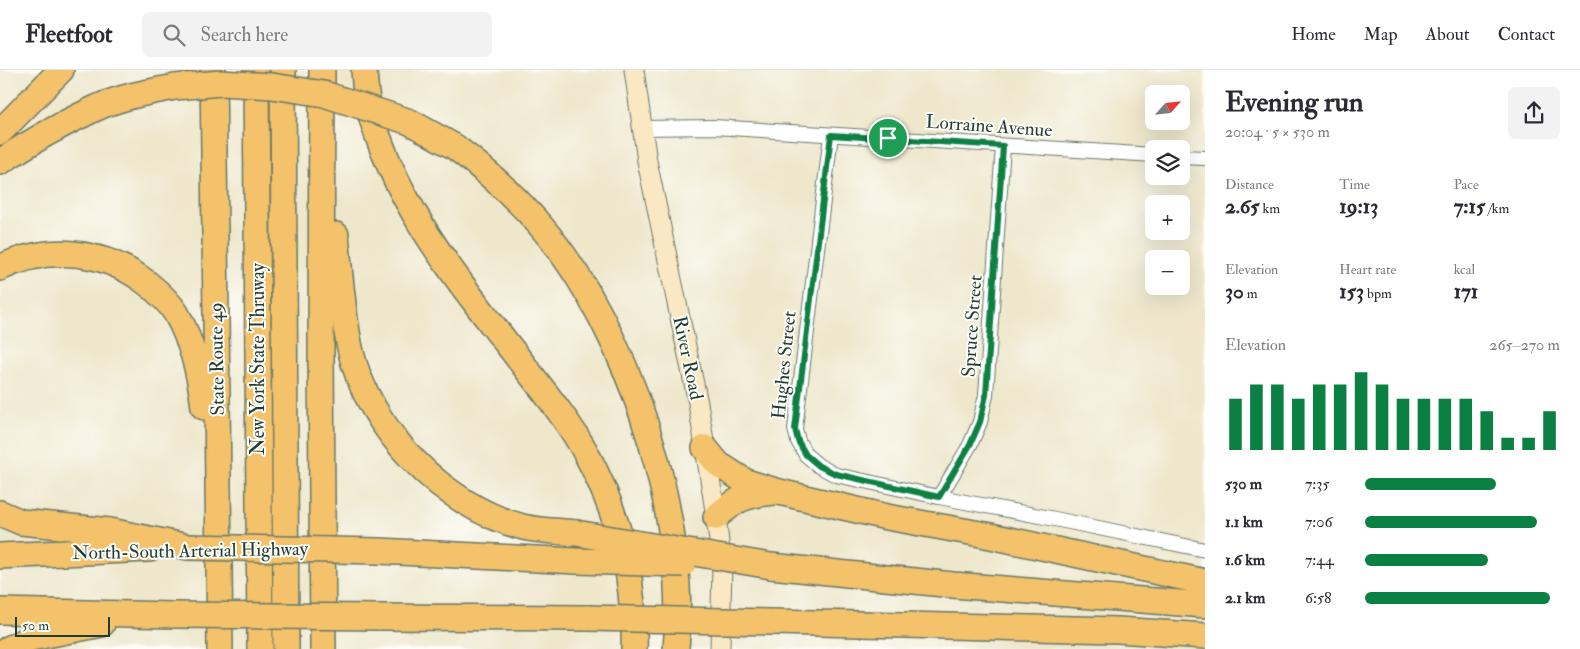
<!DOCTYPE html>
<html lang="en">
<head>
<meta charset="utf-8">
<style>
  body { margin:0; font-family:"IM FELL Double Pica",serif; background:#f2f2f3; color:#2b2b33; height:100vh; display:flex; flex-direction:column; font-size:19px; white-space:nowrap }
  * { box-sizing:border-box; margin:0 }
  p { font-size:16px; color:#7c7c81 }
  .icon { flex:none; width:28px; height:28px; fill:none; stroke:currentColor; stroke-width:2; stroke-linecap:round; stroke-linejoin:round }
  .map { position:relative; flex:1; overflow:hidden }
  .panel { display:flex; flex-direction:column; background:#fff; width:375px }
  .panel>* { flex:none }
  .needle { width:32px; rotate:63deg }
  .controls { position:absolute; left:1145px; top:15px; display:grid; gap:10px }
  .controls a { display:grid; place-items:center; width:45px; height:45px; border-radius:8px; background:#fff; box-shadow:0 5px 20px #0002; font-size:25px }
  .scale { position:absolute; left:15px; bottom:12px; width:95px; box-sizing:border-box; padding-left:5px; border:2px solid #1f3d34; border-top:0; font-size:14px; line-height:18px; white-space:nowrap; color:#1f3d34; -webkit-text-stroke:4px #fdfcf7; paint-order:stroke }
  .pin { position:absolute; display:grid; place-items:center; width:42px; height:42px; color:#fff; margin:-21px; border:2px solid #fff; border-radius:50%; box-shadow:0 1px 5px #0007 }
  .round { display:grid; place-items:center; flex:none; width:52px; height:52px; border-radius:8px; background:#f2f2f3 }
  .summary { display:flex; align-items:center; justify-content:space-between; height:85px; padding:0 20px }
  h1 { font-size:28px; font-weight:800; line-height:38px }
  .figures { display:grid; grid-template-columns:repeat(3,1fr); gap:8px; height:85px; padding:5px 20px }
  .figures div { display:grid; align-content:center }
  .figures b { font-size:21px; font-weight:800 }
  .figures small { font-size:14px; font-weight:400 }
  .figures p { font-size:14px }
  .chart { height:140px; padding:10px 20px }
  .chart p { display:flex; justify-content:space-between }
  .chart svg { width:100%; height:90px; margin-top:5px; stroke:#0b8043; stroke-width:6 }
  ul { padding:0 20px; list-style:none; font-size:16px }
  li { display:grid; grid-template-columns:80px 60px 1fr; align-items:center; height:38px }
  li i { height:12px; border-radius:6px; background:#0b8043 }
  header { display:flex; align-items:center; gap:30px; box-sizing:border-box; height:70px; padding:0 25px; background:#fff; border-bottom:1px solid #e1e1e2 }
  header strong { font-size:24px }
  nav { display:flex; gap:28px; margin-inline-start:auto; font-size:18px }
  .search { width:350px; height:45px; background:#f2f2f3; display:flex; align-items:center; gap:12px; box-sizing:border-box; padding:0 18px; border-radius:8px; color:#7c7c81; font-size:19px }
  main { display:flex; flex:1; min-height:0 }
  .map>svg:first-child { display:block }
  .lines { fill:none; stroke-linecap:round; stroke-linejoin:round }
  .street-casing { stroke:#677869; stroke-width:16 }
  .secondary-casing { stroke:#677869; stroke-width:21 }
  .highway-casing { stroke:#677869; stroke-width:28 }
  .street { stroke:#fff; stroke-width:14 }
  .secondary { stroke:#fae7c3; stroke-width:19 }
  .highway { stroke:#f3c26a; stroke-width:25 }
  .highway-bridge-casing { stroke:#677869; stroke-width:28; stroke-linecap:butt }
  .highway-bridge { stroke:#f3c26a; stroke-width:25 }
  .route-casing { stroke:#fff; stroke-width:10 }
  .route { stroke:#0b8043; stroke-width:6 }
  .labels { text-anchor:middle; dominant-baseline:central; stroke-width:4; stroke-linejoin:round; paint-order:stroke }
  .street-label { font-size:19px; fill:#1f3d34; stroke:#fdfcf7 }
</style>
</head>
<body>
<header>
<strong>Fleetfoot</strong>
<div class="search"><svg class="icon" aria-label="search" viewBox="0 0 24 24"><circle cx="10" cy="10" r="6"/><path d="M15 15l6 6"/></svg>Search here</div>
<nav><a>Home</a><a>Map</a><a>About</a><a>Contact</a></nav>
</header>
<main>
<div class="map">
<svg width="1205" height="579" viewBox="0 0 1205 579">
  <rect width="100%" height="100%" fill="#fdfcf7"/>
  <filter id="ink" filterUnits="userSpaceOnUse"><feTurbulence type="fractalNoise" baseFrequency=".02" numOctaves="2"/><feDisplacementMap in="SourceGraphic" scale="10" xChannelSelector="R" yChannelSelector="G"/><feConvolveMatrix kernelMatrix="1 2 1 2 8 2 1 2 1" color-interpolation-filters="sRGB"/></filter>
  <filter id="wash" filterUnits="userSpaceOnUse"><feTurbulence type="fractalNoise" baseFrequency=".0096" numOctaves="4" result="noise"/><feDisplacementMap in="SourceGraphic" scale="20" xChannelSelector="R" yChannelSelector="G"/><feGaussianBlur stdDeviation="1.12" result="paint"/><feColorMatrix in="noise" values="0 0 0 0 0 0 0 0 0 0 0 0 0 0 0 0 0 1.4 0 .05"/><feComposite in="paint" operator="in"/></filter>
  <g filter="url(#wash)">
    <rect width="100%" height="100%" fill="#eee7cc"/>
  </g>
  <g filter="url(#ink)">
    <g class="lines">
      <g class="street-casing">
        <g id="street">
          <polyline points="642,58 714,57 1154,85"/>
          <polyline points="831,65 795,359 798,371 806,385 819,396 836,405 939,427 1050,448 1205,480"/>
          <polyline points="1181,87 1205,88"/>
          <polyline points="939,427 970,375 980,352 986,325 1003,76"/>
        </g>
      </g>
      <g class="secondary-casing">
        <polyline id="secondary" points="634,0 647,91 698,333 716,447 722,496 720,579"/>
      </g>
      <g class="highway-casing">
        <g id="highway">
          <polyline points="213,0 220,579"/>
          <polyline points="256,0 260,579"/>
          <polyline points="283,0 286,579"/>
          <polyline points="322,0 321,280 323,579"/>
          <path d="M 364,0 C 365,11 365,23 368,34 C 394,136 463,216 525,297 C 547,325 569,352 586,383 C 611,430 628,481 632,534 C 633,549 635,564 634,579"/>
          <polyline points="0,62 61,0"/>
          <path d="M 455,77 C 496,108 534,143 564,186 C 636,287 688,455 676,579"/>
          <path d="M 0,92 C 30,72 62,54 94,39 C 119,27 148,22 175,17"/>
          <path d="M 336,165 C 340,203 342,241 350,278 C 367,358 444,437 523,457 C 540,461 559,461 576,463"/>
          <path d="M 0,198 C 49,174 104,180 147,213 C 157,221 169,232 176,243 C 193,273 200,304 204,337"/>
          <polyline points="705,378 718,394 746,412 779,422 887,447 986,465 1205,512"/>
          <polyline points="0,443 21,452 110,461 188,477"/>
          <path d="M 716,447 C 738,428 745,425 774,422"/>
          <polyline points="379,481 576,491"/>
          <polyline points="0,486 149,479"/>
          <polyline points="771,496 953,515 1205,535"/>
          <polyline points="0,541 174,545"/>
          <polyline points="378,547 588,548"/>
          <polyline points="772,552 1118,560 1205,566"/>
          <polyline points="8,579 31,568 102,554"/>
        </g>
      </g>
      <use href="#street" class="street"/>
      <use href="#secondary" class="secondary"/>
      <use href="#highway" class="highway"/>
      <g class="highway-bridge-casing">
        <g id="highway-bridge">
          <polyline points="175,17 221,13 272,16 324,24 410,52 455,77"/>
          <polyline points="576,463 771,496"/>
          <polyline points="188,477 379,481"/>
          <polyline points="576,491 683,494"/>
          <polyline points="174,545 378,547"/>
          <polyline points="588,548 772,552"/>
        </g>
      </g>
      <use href="#highway-bridge" class="highway-bridge"/>
    </g>
  </g>
  <g class="lines" filter="url(#ink)">
    <g class="route-casing">
      <polygon id="route" points="831,65 1003,76 986,325 980,352 970,375 939,427 836,404 819,396 806,385 798,371 795,359"/>
    </g>
    <use href="#route" class="route"/>
  </g>
  <g class="labels">
    <g class="street-label">
      <text transform="translate(989 56) rotate(4)">Lorraine Avenue</text>
      <text transform="translate(972 256) rotate(-86)">Spruce Street</text>
      <text transform="translate(688 288) rotate(78)">River Road</text>
      <text transform="translate(217 289) rotate(-91)">State Route 49</text>
      <text transform="translate(258 289) rotate(-90)">New York State Thruway</text>
      <text transform="translate(784 295) rotate(-84)">Hughes Street</text>
      <text transform="translate(190 481) rotate(-1)">North-South Arterial Highway</text>
    </g>
  </g>
</svg>
<div class="controls">
<a><svg class="needle" viewBox="-14 -14 28 28"><path d="M0-13l5 13h-10z" fill="#e53935"/><path d="M0 13l5-13h-10z" fill="#7c7c81"/></svg></a>
<a><svg class="icon" aria-label="layers" viewBox="0 0 24 24"><path d="M12 4l9 5-9 5-9-5zM3 14l9 5 9-5"/></svg></a>
<a>+</a>
<a>−</a>
</div>
<div class="scale">50 m</div>
<div class="pin" style="left:888px;top:68px;background:#1e9e55"><svg class="icon" aria-label="arrive" viewBox="0 0 24 24"><path d="M6 21V4h12l-3 4 3 4H6"/></svg></div>
</div>
<section class="panel">
<div class="summary"><div><h1>Evening run</h1><p>20:04 · 5 × 530 m</p></div><a class="round"><svg class="icon" aria-label="share" viewBox="0 0 24 24"><path d="M12 15V3M7 8l5-5 5 5M5 13v7h14v-7"/></svg></a></div>
<div class="figures">
<div><p>Distance</p><b>2.65<small> km</small></b></div>
<div><p>Time</p><b>19:13</b></div>
<div><p>Pace</p><b>7:15<small> /km</small></b></div>
</div>
<div class="figures">
<div><p>Elevation</p><b>30<small> m</small></b></div>
<div><p>Heart rate</p><b>153<small> bpm</small></b></div>
<div><p>kcal</p><b>171</b></div>
</div>
<div class="chart"><p><span>Elevation</span>265–270 m</p>
<svg viewBox="0 0 160 44" preserveAspectRatio="none"><path d="M5 44V19M15 44V12M25 44V12M35 44V19M45 44V12M55 44V12M65 44V6M75 44V12M85 44V19M95 44V19M105 44V19M115 44V19M125 44V25M135 44V38M145 44V38M155 44V25"/></svg>
</div>
<ul>
<li><b>530 m</b>7:35<i style="width:67%"></i></li>
<li><b>1.1 km</b>7:06<i style="width:88%"></i></li>
<li><b>1.6 km</b>7:44<i style="width:63%"></i></li>
<li><b>2.1 km</b>6:58<i style="width:95%"></i></li>
</ul>
</section>
</main>
</body>
</html>
